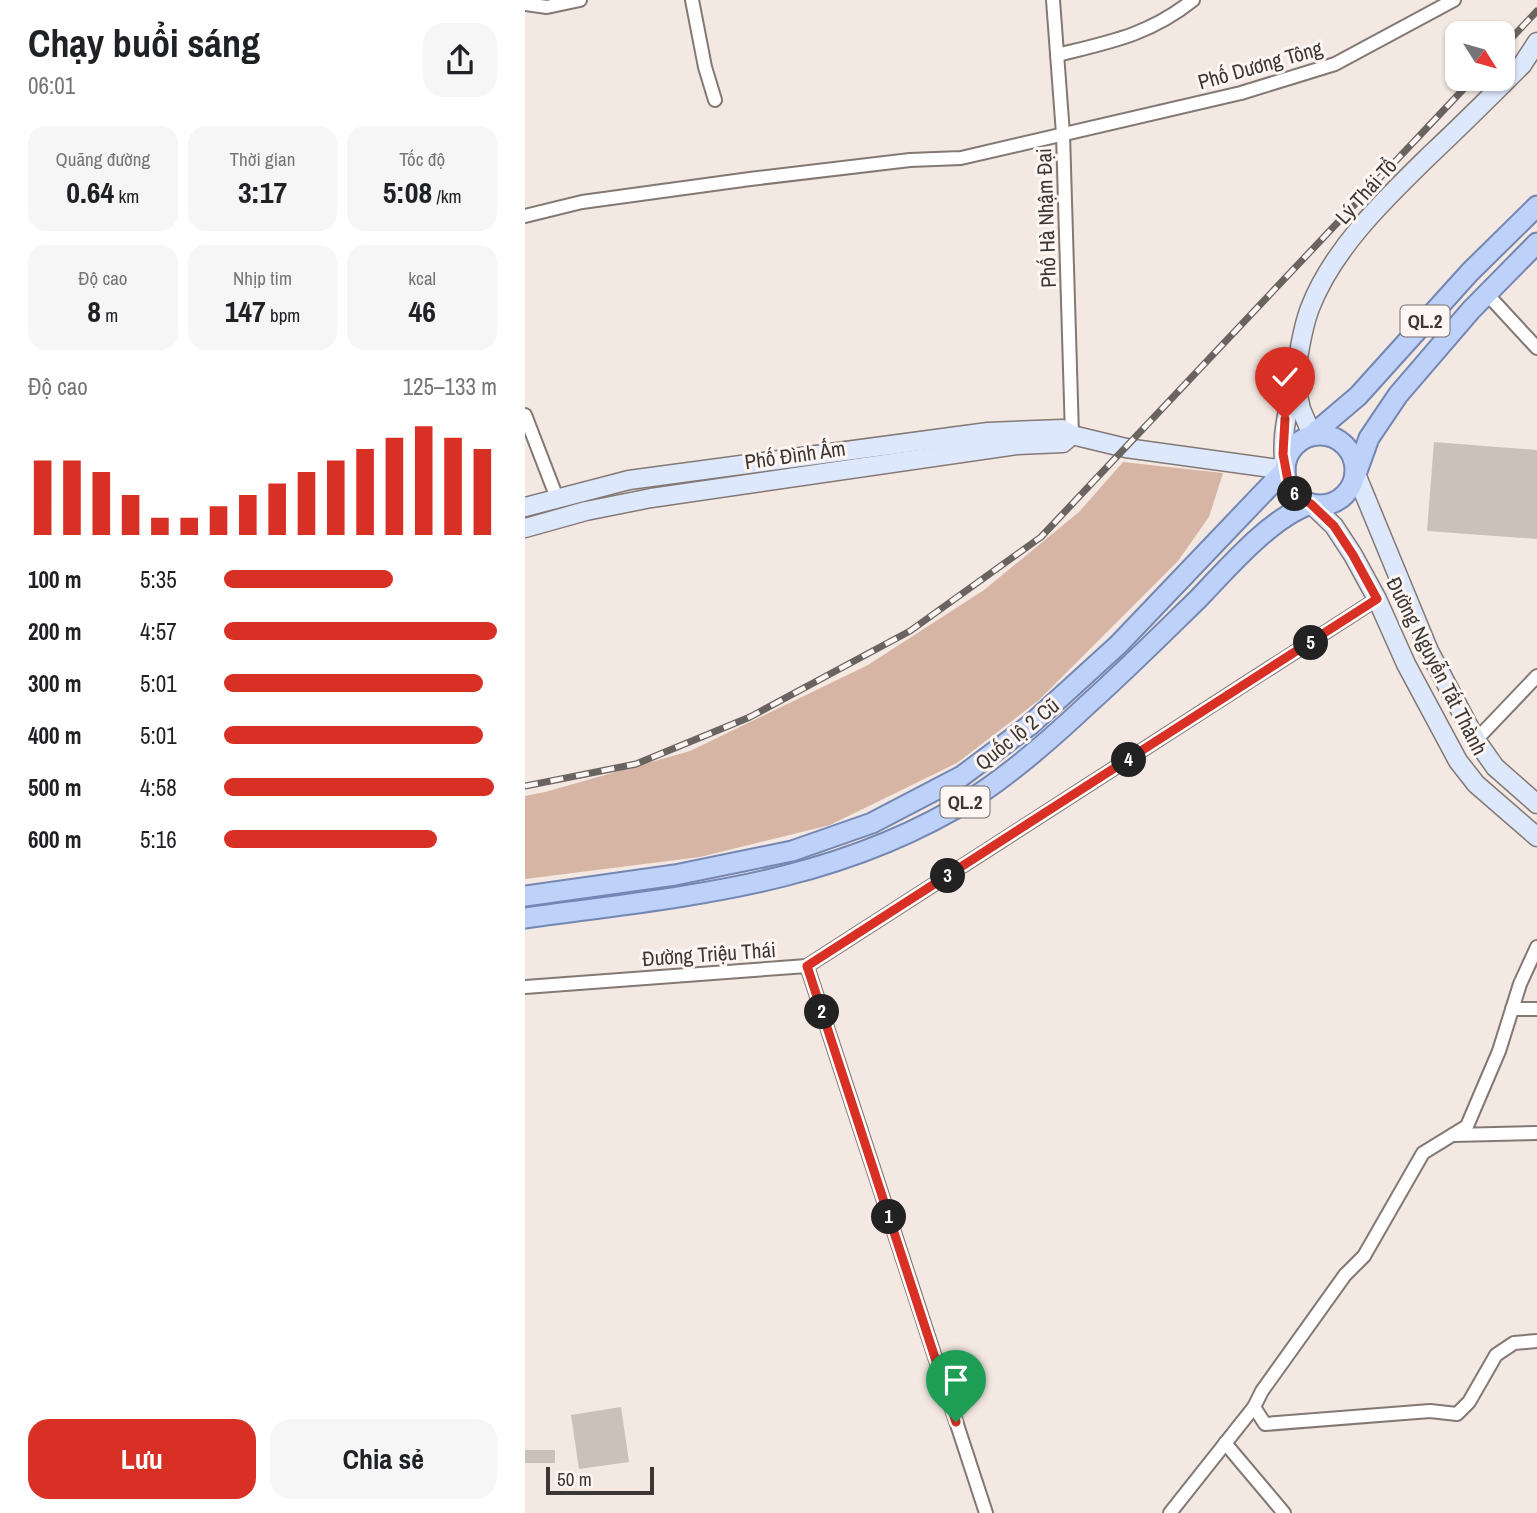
<!DOCTYPE html>
<html lang="vi">
<head>
<meta charset="utf-8">
<style>
  body { margin:0; font-family:"Archivo Narrow",sans-serif; background:#f6f6f6; color:#202124; height:100vh; display:flex; flex-direction:column; font-size:26px; white-space:nowrap }
  * { box-sizing:border-box; margin:0 }
  p { font-size:23px; color:#757577 }
  .icon { flex:none; width:38px; height:38px; fill:none; stroke:currentColor; stroke-width:2; stroke-linecap:round; stroke-linejoin:round }
  .map { position:relative; flex:1; overflow:hidden }
  .panel { display:flex; flex-direction:column; background:#fff; width:525px }
  .panel>* { flex:none }
  .needle { width:46px; rotate:127deg }
  .controls { position:absolute; left:920px; top:21px; display:grid; gap:14px }
  .controls a { display:grid; place-items:center; width:70px; height:70px; border-radius:14px; background:#fff; box-shadow:0 2px 5px #0004; font-size:35px }
  .scale { position:absolute; left:21px; bottom:18px; width:108px; box-sizing:border-box; padding-left:7px; border:4px solid #3c3735; border-top:0; font-size:19px; line-height:24px; white-space:nowrap; color:#3c3735; -webkit-text-stroke:5px #fdf6f3; paint-order:stroke }
  .pin { position:absolute; display:grid; place-items:center; width:60px; height:60px; color:#fff; margin:-72px -30px; border-radius:50% 50% 50% 0; rotate:-45deg; box-shadow:0 0 7px #0007 }
  .pin .icon { rotate:45deg }
  .km { position:absolute; width:35px; height:35px; margin:-18px; border-radius:50%; background:#222; color:#fff; font-size:19px; line-height:35px; text-align:center }
  .round { display:grid; place-items:center; flex:none; width:74px; height:74px; border-radius:21px; background:#f6f6f6 }
  .head { display:flex; align-items:center; justify-content:space-between; height:119px; padding:0 28px }
  h1 { font-size:38px; font-weight:700; line-height:52px }
  .stats { display:grid; grid-template-columns:repeat(3,1fr); gap:10px; height:119px; padding:7px 28px }
  .stats div { display:grid; align-content:center; border-radius:18px; background:#f6f6f6; text-align:center }
  .stats b { font-size:30px; font-weight:700 }
  .stats small { font-size:19px; font-weight:400 }
  .stats p { font-size:19px }
  .chart { height:196px; padding:14px 28px }
  .chart p { display:flex; justify-content:space-between }
  .chart svg { width:100%; height:126px; margin-top:7px; stroke:#d93025; stroke-width:6 }
  .primary-button { display:flex; gap:14px; margin-top:auto; padding:14px 28px }
  .primary-button a { flex:1; height:80px; border-radius:21px; background:#d93025; color:#fff; font-size:28px; font-weight:700; line-height:80px; text-align:center }
  .primary-button a+a { background:#f6f6f6; color:#202124 }
  ul { padding:0 28px; list-style:none; font-size:23px }
  li { display:grid; grid-template-columns:112px 84px 1fr; align-items:center; height:52px }
  li i { height:18px; border-radius:9px; background:#d93025 }
  main { display:flex; flex:1; min-height:0 }
  .map>svg:first-child { display:block }
  .green { fill:#d6b5a5 }
  .building { fill:#cbc0ba }
  .lines { fill:none; stroke-linecap:round; stroke-linejoin:round }
  .street-casing { stroke:#837873; stroke-width:16 }
  .secondary-casing { stroke:#837873; stroke-width:21 }
  .primary-casing { stroke:#7387b2; stroke-width:23 }
  .street { stroke:#fff; stroke-width:12 }
  .secondary { stroke:#dee8fc; stroke-width:18 }
  .primary { stroke:#bdd1f9; stroke-width:19 }
  .rail-casing { stroke:#6a6461; stroke-width:7 }
  .rail { stroke:#fdf6f3; stroke-width:4.5; stroke-dasharray:13; stroke-linecap:butt }
  .route-casing { stroke:#fff; stroke-width:14 }
  .route { stroke:#d93025; stroke-width:9 }
  .labels { text-anchor:middle; dominant-baseline:central; stroke-width:6; stroke-linejoin:round; paint-order:stroke }
  .shield { fill:#fdf6f3; stroke:#76706e; stroke-width:2 }
  .shield-label { font-size:19px; font-weight:bold; fill:#3c3735 }
  .street-label { font-size:21px; fill:#3c3735; stroke:#fdf6f3 }
</style>
</head>
<body>
<main>
<section class="panel">
<div class="head"><div><h1>Chạy buổi sáng</h1><p>06:01</p></div><a class="round"><svg class="icon" aria-label="share" viewBox="0 0 24 24"><path d="M12 15V3M7 8l5-5 5 5M5 13v7h14v-7"/></svg></a></div>
<div class="stats">
<div><p>Quãng đường</p><b>0.64<small> km</small></b></div>
<div><p>Thời gian</p><b>3:17</b></div>
<div><p>Tốc độ</p><b>5:08<small> /km</small></b></div>
</div>
<div class="stats">
<div><p>Độ cao</p><b>8<small> m</small></b></div>
<div><p>Nhịp tim</p><b>147<small> bpm</small></b></div>
<div><p>kcal</p><b>46</b></div>
</div>
<div class="chart"><p><span>Độ cao</span>125–133 m</p>
<svg viewBox="0 0 160 44" preserveAspectRatio="none"><path d="M5 44V18M15 44V18M25 44V22M35 44V30M45 44V38M55 44V38M65 44V34M75 44V30M85 44V26M95 44V22M105 44V18M115 44V14M125 44V10M135 44V6M145 44V10M155 44V14"/></svg>
</div>
<ul>
<li><b>100 m</b>5:35<i style="width:62%"></i></li>
<li><b>200 m</b>4:57<i style="width:100%"></i></li>
<li><b>300 m</b>5:01<i style="width:95%"></i></li>
<li><b>400 m</b>5:01<i style="width:95%"></i></li>
<li><b>500 m</b>4:58<i style="width:99%"></i></li>
<li><b>600 m</b>5:16<i style="width:78%"></i></li>
</ul>
<div class="primary-button"><a>Lưu</a><a>Chia sẻ</a></div>
</section>
<div class="map">
<svg width="1012" height="1513" viewBox="0 0 1012 1513">
  <rect width="100%" height="100%" fill="#f4e8e2"/>
  <polygon class="green" points="598,462 698,473 684,517 653,561 514,700 432,763 305,825 175,857 0,879 0,796 20,792 165,751 343,665 459,590 554,512"/>
  <g class="building">
    <polygon points="909,442 1012,450 1012,539 902,531"/>
    <polygon points="96,1407 104,1462 54,1469 46,1415"/>
    <rect x="0" y="1450" width="30" height="13"/>
  </g>
  <g class="lines">
    <g class="street-casing">
      <g id="street">
        <polyline points="167,0 180,67 190,100"/>
        <polyline points="528,0 538,134 547,435"/>
        <polyline points="0,4 22,7 55,0"/>
        <path d="M 532,55 C 585,42 624,35 668,0"/>
        <polyline points="0,216 57,202 225,179 385,160 436,158 716,93 810,64 929,0"/>
        <polyline points="962,294 1012,348"/>
        <polyline points="0,415 32,498"/>
        <polyline points="951,740 1012,676"/>
        <polyline points="1012,947 995,984 974,1051 942,1126 898,1153 839,1256 820,1275 737,1391 729,1407 740,1424 905,1411 932,1414 944,1402 971,1355 989,1343 1012,1341"/>
        <polyline points="282,966 461,1513"/>
        <polyline points="0,987 282,966 852,599"/>
        <polyline points="987,1009 1012,1009"/>
        <polyline points="928,1135 1012,1133"/>
        <polyline points="700,1443 759,1513"/>
        <polyline points="645,1513 729,1407"/>
      </g>
    </g>
    <g class="secondary-casing">
      <g id="secondary">
        <polyline points="771,386 776,409 787,435"/>
        <polyline points="831,474 904,651 951,740 970,767 1012,804"/>
        <polyline points="786,504 809,526 828,555 852,599 881,664 933,761 951,784 1012,837"/>
        <path d="M 0,507 L 104,480 L 463,432 L 537,429 L 547,435 L 601,448 L 760,470 C 755,438 763,411 769,381 C 774,356 776,331 785,308 C 808,248 861,198 906,154 C 937,125 967,95 997,65 L 1012,42"/>
        <polyline points="0,528 61,511 126,498 492,445 538,443 547,435"/>
      </g>
    </g>
    <g class="primary-casing">
      <g id="primary">
        <circle cx="795" cy="470" r="35"/>
        <polyline points="787,435 833,396 945,272 1012,206"/>
        <polyline points="831,474 844,438 873,395 946,310 1012,243"/>
        <polyline points="0,896 150,875 267,851 347,823 437,776 505,725 593,645 760,470"/>
        <path d="M 0,918 C 159,896 311,885 451,796 C 491,770 527,738 562,705 C 600,671 636,635 673,599 C 702,569 746,517 786,504"/>
      </g>
    </g>
    <use href="#street" class="street"/>
    <use href="#secondary" class="secondary"/>
    <use href="#primary" class="primary"/>
    <g class="rail-casing">
      <g id="rail">
        <polyline points="978,47 1012,11"/>
        <polyline points="0,786 111,764 225,717 385,631 516,537 948,79"/>
      </g>
    </g>
    <use href="#rail" class="rail"/>
  </g>
  <g class="lines">
    <g class="route-casing">
      <polyline id="route" points="431,1422 282,966 852,599 828,555 809,526 786,504 771,495 764,486 758,454 760,419"/>
    </g>
    <use href="#route" class="route"/>
  </g>
  <g class="labels">
    <g class="shield">
      <rect x="875.5" y="305.5" width="49" height="31" rx="5"/>
      <rect x="415.5" y="786.5" width="49" height="31" rx="5"/>
    </g>
    <g class="shield-label">
      <text x="900" y="321">QL.2</text>
      <text x="440" y="802">QL.2</text>
    </g>
    <g class="street-label">
      <text transform="translate(735 65) rotate(-16)">Phố Dương Tông</text>
      <text transform="translate(841 191) rotate(-48)">Lý Thái Tổ</text>
      <text transform="translate(521 218) rotate(-92)">Phố Hà Nhậm Đại</text>
      <text transform="translate(270 455) rotate(-8)">Phố Đình Ấm</text>
      <text transform="translate(912 666) rotate(63)">Đường Nguyễn Tất Thành</text>
      <text transform="translate(492 734) rotate(-39)">Quốc lộ 2 Cũ</text>
      <text transform="translate(184 954) rotate(-4)">Đường Triệu Thái</text>
    </g>
  </g>
</svg>
<div class="controls">
<a><svg class="needle" viewBox="-14 -14 28 28"><path d="M0-13l5 13h-10z" fill="#e53935"/><path d="M0 13l5-13h-10z" fill="#757577"/></svg></a>
</div>
<div class="scale">50 m</div>
<div class="pin" style="left:431px;top:1422px;background:#1e9e55"><svg class="icon" aria-label="arrive" viewBox="0 0 24 24"><path d="M6 21V4h12l-3 4 3 4H6"/></svg></div>
<div class="pin" style="left:760px;top:419px;background:#d93025"><svg class="icon" aria-label="check" viewBox="0 0 24 24"><path d="M5 12l5 5 9-10"/></svg></div>
<b class="km" style="left:364px;top:1217px">1</b>
<b class="km" style="left:297px;top:1012px">2</b>
<b class="km" style="left:423px;top:876px">3</b>
<b class="km" style="left:604px;top:760px">4</b>
<b class="km" style="left:786px;top:643px">5</b>
<b class="km" style="left:770px;top:494px">6</b>
</div>
</main>
</body>
</html>
